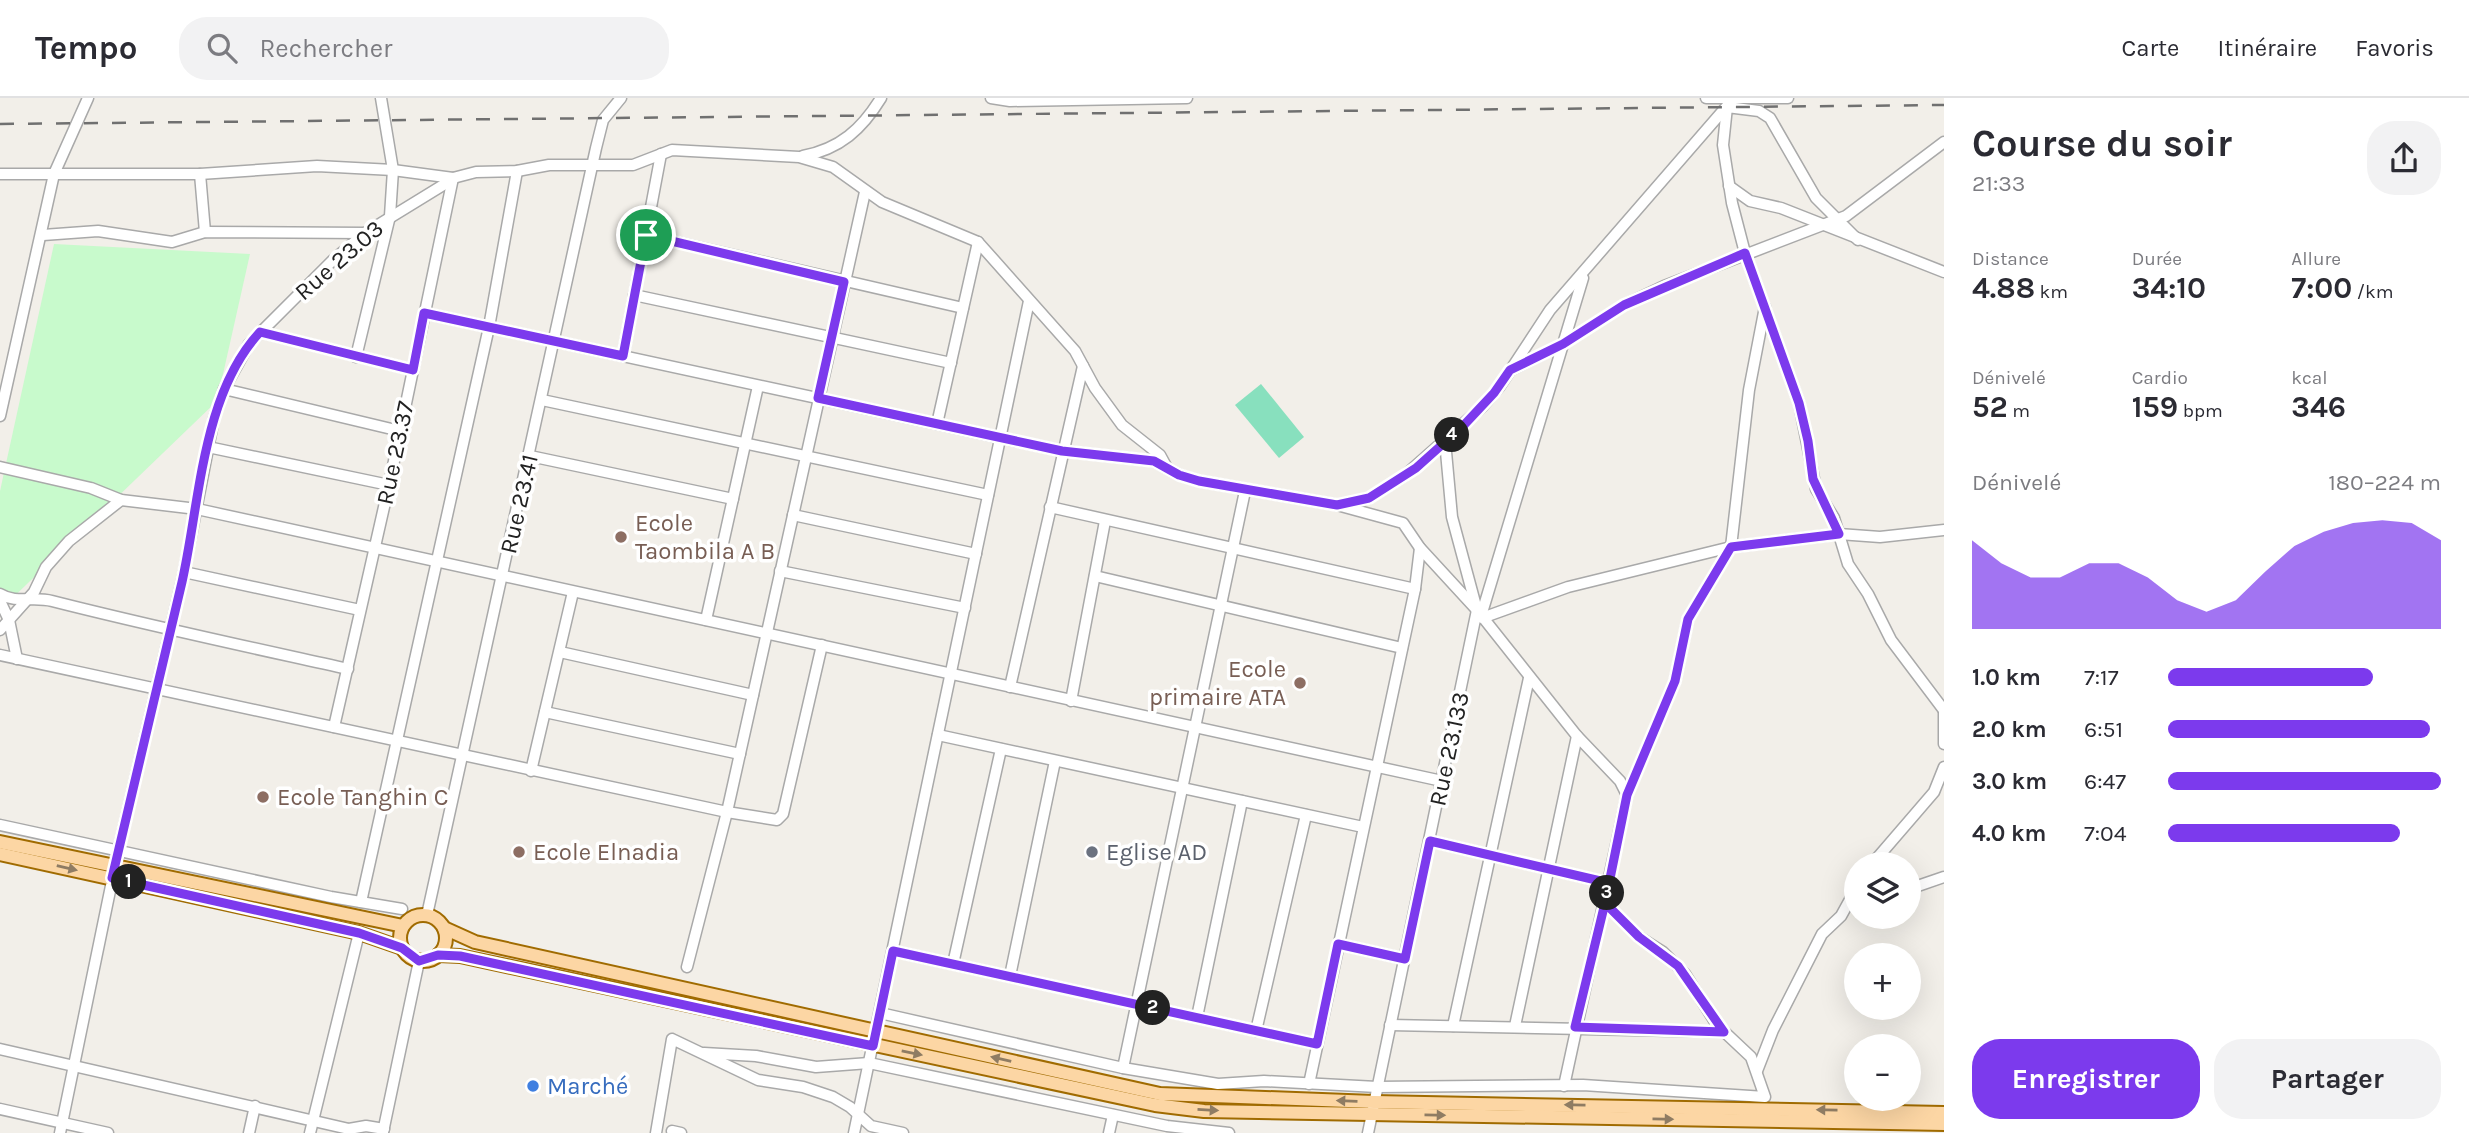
<!DOCTYPE html>
<html lang="fr">
<head>
<meta charset="utf-8">
<style>
  body { margin:0; font-family:Karla,sans-serif; background:#f2f2f3; color:#2b2b33; height:100vh; display:flex; flex-direction:column; font-size:26px; white-space:nowrap }
  * { box-sizing:border-box; margin:0 }
  p { font-size:23px; color:#7c7c81 }
  .icon { flex:none; width:38px; height:38px; fill:none; stroke:currentColor; stroke-width:2; stroke-linecap:round; stroke-linejoin:round }
  .map { position:relative; flex:1; overflow:hidden }
  .sheet { display:flex; flex-direction:column; background:#fff; width:525px }
  .sheet>* { flex:none }
  .fabs { position:absolute; left:1844px; top:754px; display:grid; gap:14px }
  .fabs a { display:grid; place-items:center; width:77px; height:77px; border-radius:50%; background:#fff; box-shadow:0 7px 28px #0002; font-size:35px }
  .pin { position:absolute; display:grid; place-items:center; width:60px; height:60px; color:#fff; margin:-30px; border:4px solid #fff; border-radius:50%; box-shadow:0 2px 7px #0007 }
  .km { position:absolute; width:35px; height:35px; margin:-18px; border-radius:50%; background:#222; color:#fff; font-size:19px; line-height:35px; text-align:center }
  .round { display:grid; place-items:center; flex:none; width:74px; height:74px; border-radius:28px; background:#f2f2f3 }
  .summary { display:flex; align-items:center; justify-content:space-between; height:119px; padding:0 28px }
  h1 { font-size:38px; font-weight:700; line-height:52px }
  .stats { display:grid; grid-template-columns:repeat(3,1fr); gap:10px; height:119px; padding:7px 28px }
  .stats div { display:grid; align-content:center }
  .stats b { font-size:30px; font-weight:700 }
  .stats small { font-size:19px; font-weight:400 }
  .stats p { font-size:19px }
  .chart { height:196px; padding:14px 28px }
  .chart p { display:flex; justify-content:space-between }
  .chart svg { width:100%; height:126px; margin-top:7px; fill:#7c3aed; opacity:.7 }
  .action { display:flex; gap:14px; margin-top:auto; padding:14px 28px }
  .action a { flex:1; height:80px; border-radius:28px; background:#7c3aed; color:#fff; font-size:28px; font-weight:700; line-height:80px; text-align:center }
  .action a+a { background:#f2f2f3; color:#2b2b33 }
  ul { padding:0 28px; list-style:none; font-size:23px }
  li { display:grid; grid-template-columns:112px 84px 1fr; align-items:center; height:52px }
  li i { height:18px; border-radius:9px; background:#7c3aed }
  header { display:flex; align-items:center; gap:42px; box-sizing:border-box; height:98px; padding:0 35px; background:#fff; border-bottom:2px solid #e1e1e2 }
  header strong { font-size:33px }
  nav { display:flex; gap:38px; margin-inline-start:auto; font-size:24px }
  .search { width:490px; height:63px; background:#f2f2f3; display:flex; align-items:center; gap:18px; box-sizing:border-box; padding:0 24px; border-radius:28px; color:#7c7c81; font-size:26px }
  main { display:flex; flex:1; min-height:0 }
  .map>svg:first-child { display:block }
  .park { fill:#c8facc }
  .pitch { fill:#88e0be }
  .lines { fill:none; stroke-linecap:round; stroke-linejoin:round }
  .minor-casing { stroke:#a9a9a9; stroke-width:13 }
  .major-casing { stroke:#a06b00; stroke-width:16 }
  .minor { stroke:#fff; stroke-width:10 }
  .major { stroke:#fcd6a4; stroke-width:12 }
  .rail { stroke:#707070; stroke-width:2.5; stroke-dasharray:14 14; stroke-linecap:butt }
  .oneway { fill:#8f7c63 }
  .route-casing { stroke:#fff; stroke-width:14 }
  .route { stroke:#7c3aed; stroke-width:9 }
  .education-dot { fill:#8d6e63; stroke:#fff; stroke-width:2.5 }
  .worship-dot { fill:#6b7280; stroke:#fff; stroke-width:2.5 }
  .shop-dot { fill:#3f7fe0; stroke:#fff; stroke-width:2.5 }
  .labels { text-anchor:middle; dominant-baseline:central; stroke-width:7; stroke-linejoin:round; paint-order:stroke }
  .street-label { font-size:24px; fill:#222; stroke:#fff }
  .education-label { font-size:24px; fill:#785e54; stroke:#fff; text-anchor:start }
  .worship-label { font-size:24px; fill:#5b616d; stroke:#fff; text-anchor:start }
  .shop-label { font-size:24px; fill:#366cbe; stroke:#fff; text-anchor:start }
</style>
</head>
<body>
<header>
<strong>Tempo</strong>
<div class="search"><svg class="icon" aria-label="search" viewBox="0 0 24 24"><circle cx="10" cy="10" r="6"/><path d="M15 15l6 6"/></svg>Rechercher</div>
<nav><a>Carte</a><a>Itinéraire</a><a>Favoris</a></nav>
</header>
<main>
<div class="map">
<svg width="1944" height="1035" viewBox="0 0 1944 1035">
  <rect width="100%" height="100%" fill="#f2efe9"/>
  <polygon class="park" points="54,146 250,156 217,303 0,512 0,393"/>
  <polygon class="pitch" points="1261,286 1304,339 1279,360 1235,307"/>
  <g class="lines">
    <g class="minor-casing">
      <g id="minor">
        <polyline points="991,0 1010,3 1187,0"/>
        <polyline points="1706,0 1788,0"/>
        <path d="M 803,58 C 840,51 862,31 881,0"/>
        <polyline points="0,76 200,76 317,68 393,72 453,80 476,74 517,73 549,67 633,67 672,52 799,59 833,69 882,104 978,144 1075,253 1095,290 1122,327 1160,357 1166,368"/>
        <polyline points="200,76 205,134"/>
        <polyline points="1729,88 1750,103 1781,110 1944,174"/>
        <polyline points="43,137 98,133 172,144 205,134 365,135"/>
        <polyline points="646,137 963,210"/>
        <polyline points="1858,142 1816,100 1770,20 1759,13 1727,9 1723,47 1732,105 1745,155 1799,305 1816,391 1834,420 1848,466 1868,496 1891,542 1943,611"/>
        <polyline points="634,197 951,265"/>
        <polyline points="424,215 1062,353 1154,363 1179,377 1199,383 1337,407 1403,425 1420,450 1477,512 1577,638 1620,683 1627,697"/>
        <polyline points="260,234 413,272"/>
        <polyline points="623,258 661,56"/>
        <polyline points="356,259 390,118 393,72 381,0"/>
        <polyline points="1511,272 1563,246 1624,207 1664,188 1846,118 1944,44"/>
        <polyline points="224,291 400,333"/>
        <polyline points="542,302 988,397"/>
        <polyline points="0,318 54,76 88,0"/>
        <polyline points="937,326 978,144"/>
        <polyline points="208,349 389,387"/>
        <polyline points="530,358 733,401"/>
        <polyline points="0,369 91,390 121,402 197,411 1442,683"/>
        <polyline points="1345,406 1369,400 1404,378 1482,309 1500,288 1550,212 1734,0"/>
        <polyline points="1050,409 1415,491"/>
        <polyline points="793,417 976,456"/>
        <polyline points="780,473 965,510"/>
        <polyline points="184,474 360,512"/>
        <polyline points="1095,478 1402,550"/>
        <path d="M 0,496 C 16,506 34,498 52,503 C 150,528 249,549 348,571"/>
        <polyline points="0,503 9,522 17,561"/>
        <polyline points="1481,518 1583,180"/>
        <polyline points="1482,520 1568,489 1731,449 1839,436 1880,439 1944,432"/>
        <polyline points="706,522 758,288"/>
        <polyline points="0,532 34,494 46,469 69,443 121,402"/>
        <polyline points="560,554 753,597"/>
        <polyline points="0,557 727,714 777,722 783,716 822,547"/>
        <polyline points="1010,589 1083,268"/>
        <polyline points="1071,603 1105,423"/>
        <polyline points="1944,609 1944,646"/>
        <polyline points="545,614 740,656"/>
        <polyline points="334,629 389,387 453,80"/>
        <polyline points="938,637 1363,729"/>
        <polyline points="531,673 573,494"/>
        <polyline points="0,727 331,799 402,811"/>
        <polyline points="1430,743 1609,785"/>
        <polyline points="1872,766 1934,694 1944,669"/>
        <polyline points="1909,791 1944,779"/>
        <polyline points="361,804 489,229 517,73"/>
        <polyline points="427,817 596,50 603,22 621,0"/>
        <polyline points="1338,846 1405,861"/>
        <polyline points="893,853 1317,946"/>
        <polyline points="953,866 1001,651"/>
        <polyline points="687,869 727,714 865,94"/>
        <polyline points="1010,878 1055,663"/>
        <polyline points="880,915 1123,970 1218,986 1264,983 1377,989 1583,987 1765,999 1751,959 1717,927 1685,876 1663,854 1639,839 1605,805"/>
        <polyline points="1197,919 1242,703"/>
        <polyline points="1390,927 1724,934"/>
        <polyline points="1453,928 1529,580"/>
        <polyline points="1515,928 1577,638"/>
        <polyline points="1256,933 1306,717"/>
        <polyline points="0,951 349,1031 366,1028 384,1031"/>
        <polyline points="704,955 756,958 816,969 869,965 1167,1028 1229,1035"/>
        <polyline points="1123,970 1245,393"/>
        <polyline points="1757,973 1773,932 1822,836 1841,818 1857,789"/>
        <polyline points="1309,986 1415,491 1420,450"/>
        <polyline points="1564,988 1627,697 1675,583 1688,521 1731,449 1749,292 1765,209"/>
        <polyline points="0,1011 108,1035"/>
        <polyline points="672,1033 681,1035"/>
        <polyline points="383,1034 419,863"/>
        <polyline points="60,1035 118,754 184,474 214,320 224,291 249,246 332,163 365,135 453,81"/>
        <polyline points="249,1035 255,1008"/>
        <polyline points="310,1035 359,835"/>
        <polyline points="656,1035 672,941 758,982 803,989 833,999 850,1009 871,1028 903,1035"/>
        <polyline points="854,1035 1029,203"/>
        <polyline points="1109,1035 1113,1017"/>
        <polyline points="1368,1035 1477,512 1452,419 1445,343"/>
      </g>
    </g>
    <g class="major-casing">
      <g id="major">
        <polyline points="0,744 403,828"/>
        <polyline points="0,756 359,835 402,850"/>
        <circle cx="423" cy="840" r="23"/>
        <polyline points="444,830 475,844 1160,996 1374,1004 1944,1015"/>
        <polyline points="438,857 460,858 1155,1007 1204,1013 1944,1026"/>
      </g>
    </g>
    <use href="#minor" class="minor"/>
    <use href="#major" class="major"/>
    <polyline class="rail" points="0,26 1944,7"/>
  </g>
  <defs><path id="oneway-solid" d="M-6-.8H1V-3.2L6.5 0L1 3.2V.8H-6Z" transform="scale(1.75)"/></defs>
  <g class="oneway">
    <use href="#oneway-solid" transform="translate(67 770) rotate(13)"/>
    <use href="#oneway-solid" transform="translate(912 955) rotate(11)"/>
    <use href="#oneway-solid" transform="translate(1001 961) rotate(-167)"/>
    <use href="#oneway-solid" transform="translate(1347 1003) rotate(-178)"/>
    <use href="#oneway-solid" transform="translate(1575 1007) rotate(-179)"/>
    <use href="#oneway-solid" transform="translate(1208 1012) rotate(3)"/>
    <use href="#oneway-solid" transform="translate(1827 1012) rotate(-179)"/>
    <use href="#oneway-solid" transform="translate(1435 1017) rotate(1)"/>
    <use href="#oneway-solid" transform="translate(1663 1021) rotate(1)"/>
  </g>
  <g class="lines">
    <g class="route-casing">
      <path id="route" d="M 646,137 L 623,258 L 424,215 L 413,272 L 260,234 C 202,296 200,404 182,484 C 159,583 135,681 112,780 L 359,835 L 402,850 L 419,863 L 438,857 L 460,858 L 873,948 L 893,853 L 1317,946 L 1338,846 L 1405,861 L 1430,743 L 1609,785 L 1605,805 L 1639,839 L 1678,868 L 1724,934 L 1575,929 L 1605,805 L 1627,697 L 1675,583 L 1688,521 L 1731,449 L 1839,436 L 1813,381 L 1808,343 L 1799,305 L 1745,155 L 1624,207 L 1563,246 L 1510,272 L 1494,295 L 1464,327 L 1416,370 L 1369,400 L 1337,407 L 1199,383 L 1179,377 L 1154,363 L 1062,353 L 818,300 L 844,184 L 646,137"/>
    </g>
    <use href="#route" class="route"/>
  </g>
  <g class="education-dot">
    <circle cx="621" cy="439" r="7"/>
    <circle cx="1300" cy="585" r="7"/>
    <circle cx="263" cy="699" r="7"/>
    <circle cx="519" cy="754" r="7"/>
  </g>
  <circle class="worship-dot" cx="1092" cy="754" r="7"/>
  <circle class="shop-dot" cx="533" cy="988" r="7"/>
  <g class="labels">
    <g class="street-label">
      <text transform="translate(339 162) rotate(-41)">Rue 23.03</text>
      <text transform="translate(395 355) rotate(-78)">Rue 23.37</text>
      <text transform="translate(519 406) rotate(-77)">Rue 23.41</text>
      <text transform="translate(1449 651) rotate(-78)">Rue 23.133</text>
    </g>
    <g class="education-label">
      <text x="635" y="425">Ecole<tspan x="635" dy="28">Taombila A B</tspan></text>
      <text x="1286" y="571" text-anchor="end">Ecole<tspan x="1286" dy="28">primaire ATA</tspan></text>
      <text x="277" y="699">Ecole Tanghin C</text>
      <text x="533" y="754">Ecole Elnadia</text>
    </g>
    <g class="worship-label">
      <text x="1106" y="754">Eglise AD</text>
    </g>
    <g class="shop-label">
      <text x="547" y="988">Marché</text>
    </g>
  </g>
</svg>
<div class="fabs">
<a><svg class="icon" aria-label="layers" viewBox="0 0 24 24"><path d="M12 4l9 5-9 5-9-5zM3 14l9 5 9-5"/></svg></a>
<a>+</a>
<a>−</a>
</div>
<div class="pin" style="left:646px;top:137px;background:#1e9e55"><svg class="icon" aria-label="arrive" viewBox="0 0 24 24"><path d="M6 21V4h12l-3 4 3 4H6"/></svg></div>
<b class="km" style="left:129px;top:784px">1</b>
<b class="km" style="left:1153px;top:910px">2</b>
<b class="km" style="left:1607px;top:795px">3</b>
<b class="km" style="left:1452px;top:337px">4</b>
</div>
<section class="sheet">
<div class="summary"><div><h1>Course du soir</h1><p>21:33</p></div><a class="round"><svg class="icon" aria-label="share" viewBox="0 0 24 24"><path d="M12 15V3M7 8l5-5 5 5M5 13v7h14v-7"/></svg></a></div>
<div class="stats">
<div><p>Distance</p><b>4.88<small> km</small></b></div>
<div><p>Durée</p><b>34:10</b></div>
<div><p>Allure</p><b>7:00<small> /km</small></b></div>
</div>
<div class="stats">
<div><p>Dénivelé</p><b>52<small> m</small></b></div>
<div><p>Cardio</p><b>159<small> bpm</small></b></div>
<div><p>kcal</p><b>346</b></div>
</div>
<div class="chart"><p><span>Dénivelé</span>180–224 m</p>
<svg viewBox="0 0 160 44" preserveAspectRatio="none"><path d="M0 44V13L10 21L20 26L30 26L40 21L50 21L60 26L70 34L80 38L90 34L100 24L110 15L120 10L130 7L140 6L150 7L160 13V44z"/></svg>
</div>
<ul>
<li><b>1.0 km</b>7:17<i style="width:75%"></i></li>
<li><b>2.0 km</b>6:51<i style="width:96%"></i></li>
<li><b>3.0 km</b>6:47<i style="width:100%"></i></li>
<li><b>4.0 km</b>7:04<i style="width:85%"></i></li>
</ul>
<div class="action"><a>Enregistrer</a><a>Partager</a></div>
</section>
</main>
</body>
</html>
